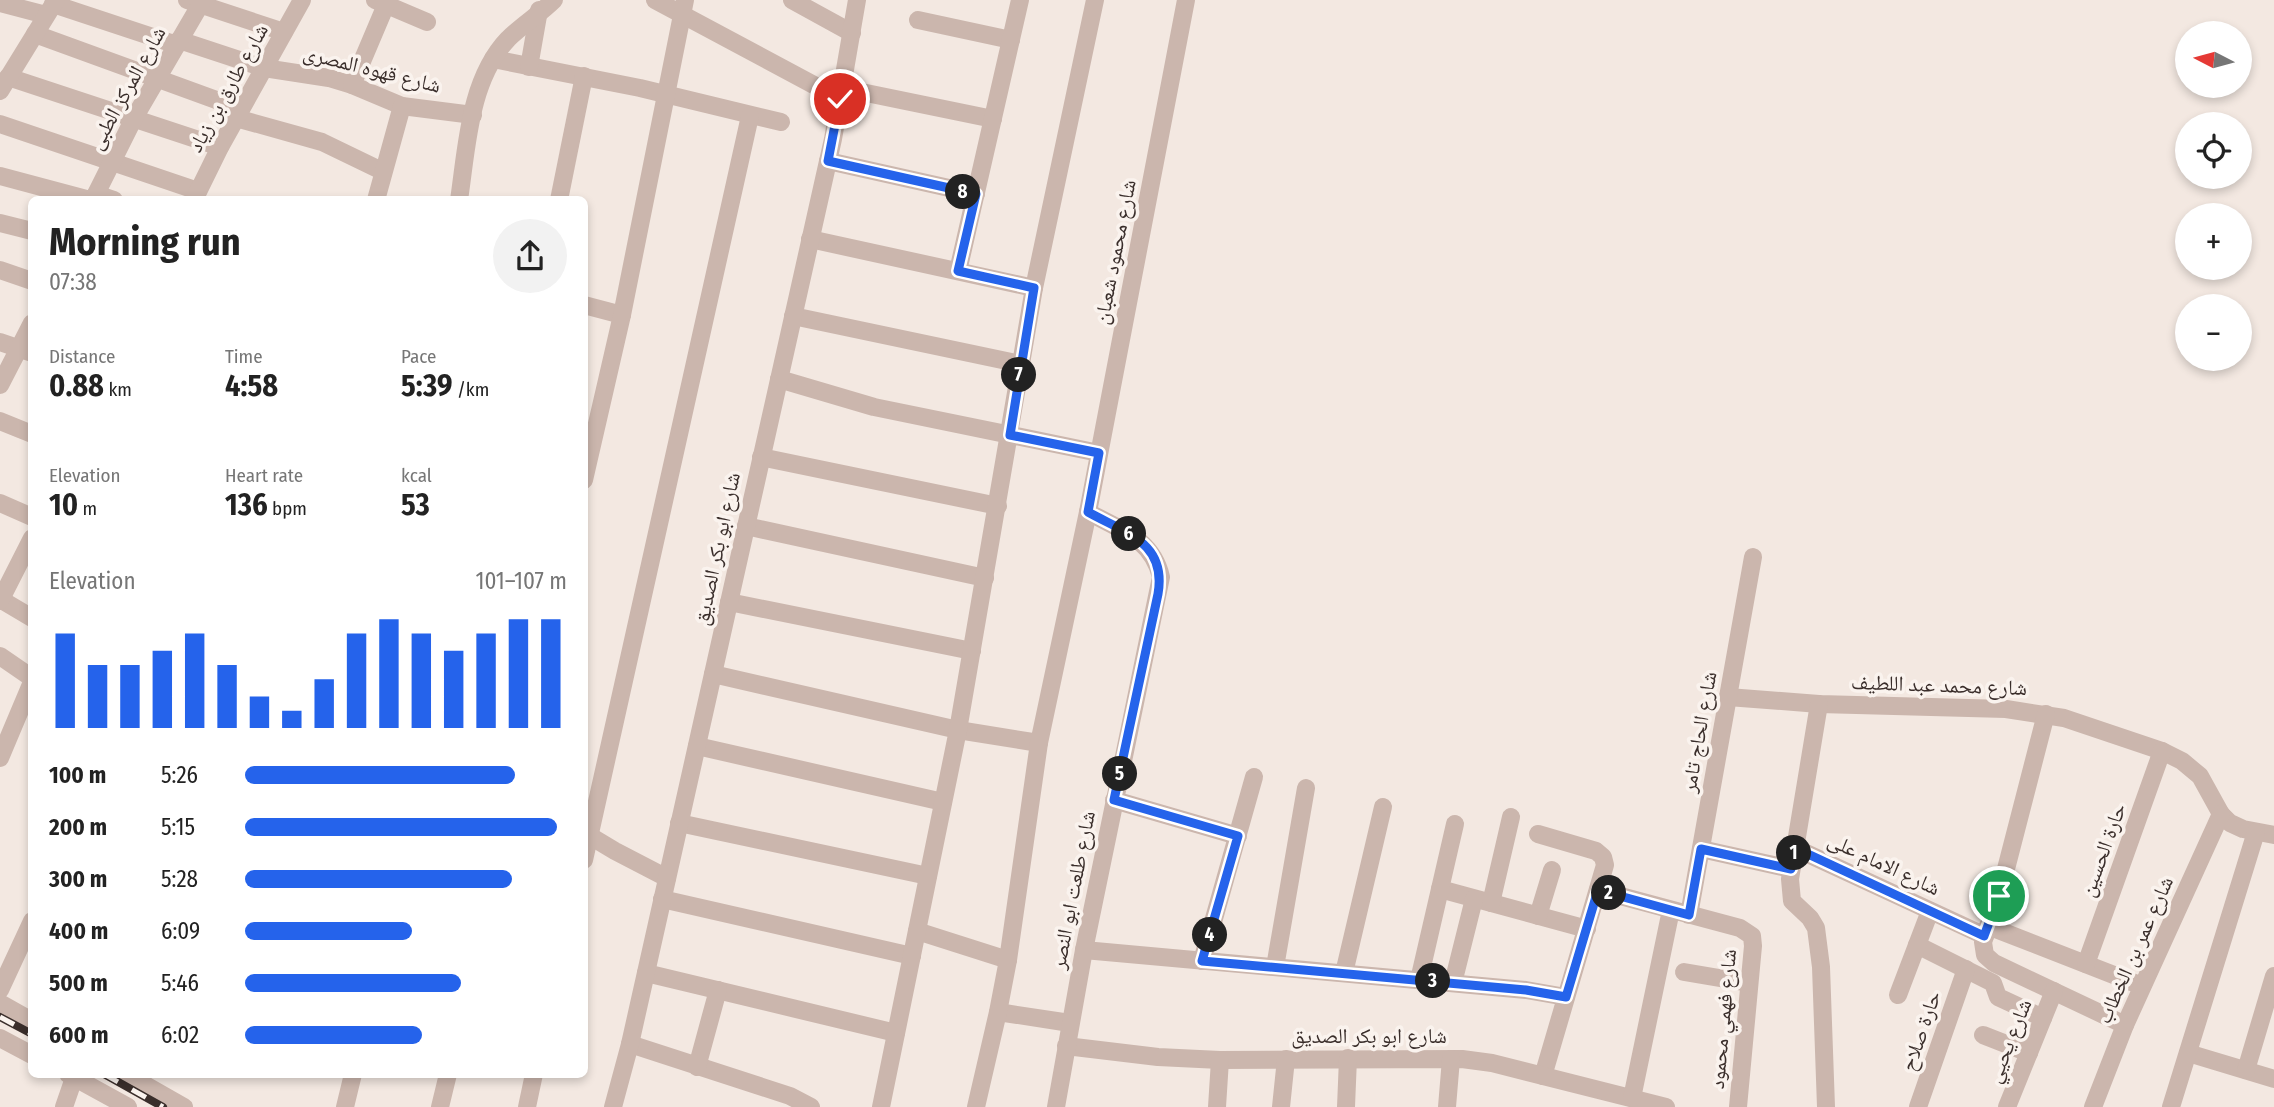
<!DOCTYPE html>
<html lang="en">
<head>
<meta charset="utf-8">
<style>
  body { margin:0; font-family:"Fira Sans Condensed","Noto Naskh Arabic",sans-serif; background:#f2f2f2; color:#222; height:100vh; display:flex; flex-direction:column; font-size:26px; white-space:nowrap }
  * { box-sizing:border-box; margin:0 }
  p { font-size:23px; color:#767676 }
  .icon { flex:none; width:38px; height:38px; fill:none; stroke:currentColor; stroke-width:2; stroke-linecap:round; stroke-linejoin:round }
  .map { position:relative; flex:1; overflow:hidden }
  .sheet { position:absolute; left:28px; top:196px; width:560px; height:882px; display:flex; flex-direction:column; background:#fff; border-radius:10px; box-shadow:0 4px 10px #0003 }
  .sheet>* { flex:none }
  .needle { width:46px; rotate:276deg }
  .tools { position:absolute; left:2175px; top:21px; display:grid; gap:14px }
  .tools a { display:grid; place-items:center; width:77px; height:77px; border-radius:50%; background:#fff; box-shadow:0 4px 10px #0003; font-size:35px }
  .pin { position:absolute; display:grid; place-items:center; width:60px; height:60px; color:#fff; margin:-30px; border:4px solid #fff; border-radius:50%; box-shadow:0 2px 7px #0007 }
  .km { position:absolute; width:35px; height:35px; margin:-18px; border-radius:50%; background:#222; color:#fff; font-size:19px; line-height:35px; text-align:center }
  .round { display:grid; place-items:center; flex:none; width:74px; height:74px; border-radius:37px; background:#f2f2f2 }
  .headline { display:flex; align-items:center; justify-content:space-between; height:119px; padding:0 21px }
  h1 { font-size:38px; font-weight:700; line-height:52px }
  .stats { display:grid; grid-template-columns:repeat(3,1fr); gap:10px; height:119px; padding:7px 21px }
  .stats div { display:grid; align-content:center }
  .stats b { font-size:30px; font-weight:700 }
  .stats small { font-size:19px; font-weight:400 }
  .stats p { font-size:19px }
  .chart { height:196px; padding:14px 21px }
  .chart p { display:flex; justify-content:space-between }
  .chart svg { width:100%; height:126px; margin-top:7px; stroke:#2563eb; stroke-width:6 }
  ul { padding:0 21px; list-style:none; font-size:23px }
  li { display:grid; grid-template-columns:112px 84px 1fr; align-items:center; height:52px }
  li i { height:18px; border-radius:9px; background:#2563eb }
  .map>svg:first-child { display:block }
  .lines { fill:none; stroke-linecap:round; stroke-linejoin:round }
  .minor { stroke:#cbb6ad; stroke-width:18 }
  .rail-casing { stroke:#3a2e2b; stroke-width:8 }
  .rail { stroke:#faf3ee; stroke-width:5; stroke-dasharray:16; stroke-linecap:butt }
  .route-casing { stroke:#fff; stroke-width:14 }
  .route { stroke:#2563eb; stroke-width:9 }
  .labels { text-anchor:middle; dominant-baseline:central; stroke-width:7; stroke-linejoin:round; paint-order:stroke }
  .street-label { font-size:21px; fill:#3a2e2b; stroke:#faf3ee }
</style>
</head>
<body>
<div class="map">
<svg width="2274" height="1107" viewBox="0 0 2274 1107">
  <rect width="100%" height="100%" fill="#f3e8e1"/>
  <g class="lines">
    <g class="minor">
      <polyline points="187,0 284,32"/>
      <polyline points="375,0 427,22"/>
      <polyline points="655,0 840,99"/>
      <polyline points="792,0 852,33"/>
      <polyline points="0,3 46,15"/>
      <polyline points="53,4 177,45"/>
      <polyline points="918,20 1011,40"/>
      <polyline points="35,34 241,109"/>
      <polyline points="179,40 264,68 329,78 352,85 402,106 473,115"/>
      <polyline points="493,59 640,88 781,122"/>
      <polyline points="529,67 539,10"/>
      <polyline points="8,77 220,147"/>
      <polyline points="352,85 388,0"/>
      <polyline points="842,88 993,119"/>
      <polyline points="0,91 56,0"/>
      <polyline points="236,118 322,142 382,171"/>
      <polyline points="0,124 198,191"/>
      <polyline points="828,161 976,194"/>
      <polyline points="0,176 90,200"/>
      <polyline points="96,194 114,200"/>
      <polyline points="93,200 133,120 203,0"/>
      <polyline points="194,200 220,147 302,0"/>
      <polyline points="376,200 402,106"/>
      <path d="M 459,200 C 467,147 469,80 508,39 C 522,25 540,14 554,0"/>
      <polyline points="559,200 584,76"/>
      <polyline points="0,223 32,231"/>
      <polyline points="810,239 1034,288"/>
      <polyline points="0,270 32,281"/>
      <polyline points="958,271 1020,0"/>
      <polyline points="584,305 622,315"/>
      <polyline points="793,316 1021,364"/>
      <polyline points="0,342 32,353"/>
      <polyline points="779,379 874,407 1099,453"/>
      <polyline points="0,385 32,323"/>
      <polyline points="0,421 32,434"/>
      <polyline points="761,457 998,506"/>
      <polyline points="584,480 622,315 685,0"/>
      <polyline points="0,503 32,517"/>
      <polyline points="746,526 985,578"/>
      <polyline points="0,599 32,618"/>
      <polyline points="0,601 32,538"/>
      <polyline points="729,602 972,651"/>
      <polyline points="0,656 32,678"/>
      <polyline points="713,674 958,730 1039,743"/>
      <polyline points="1728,697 1819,704 2006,709 2064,718 2162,751 2182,761 2200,776 2221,814 2230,823 2243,829 2274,835"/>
      <polyline points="1819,704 1790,879 1792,901 1810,918 1816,928 1821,967 1826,1107"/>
      <polyline points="2046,714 1999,896 1983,942 1985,955 1994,963 2125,1025"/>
      <polyline points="697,746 943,802"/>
      <polyline points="0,758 32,682"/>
      <polyline points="1114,800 1238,836"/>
      <polyline points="679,823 928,876"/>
      <polyline points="586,825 590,836 615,851 667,878"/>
      <polyline points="1538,834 1596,851 1603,857 1605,865 1543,1076"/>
      <polyline points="1795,848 1985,936"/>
      <polyline points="1701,849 1791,869"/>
      <polyline points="584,860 750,116"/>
      <polyline points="1440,889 1587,929"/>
      <polyline points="1598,890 1740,928 1752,936 1753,946 1738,1107"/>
      <polyline points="662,899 912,956"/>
      <polyline points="1491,903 1511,817"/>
      <polyline points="1689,915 1753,557"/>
      <polyline points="1538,916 1552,870"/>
      <polyline points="1988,926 2142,986"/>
      <polyline points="917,931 1008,960"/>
      <polyline points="1917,945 1993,983 1998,997 2043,1018"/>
      <polyline points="1084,950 1526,990 1566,997"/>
      <polyline points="1202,961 1254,777"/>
      <polyline points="2086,964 2162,751"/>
      <polyline points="1275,967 1306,788"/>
      <polyline points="1684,972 1749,983"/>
      <polyline points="646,973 896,1033"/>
      <polyline points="1344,973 1383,807"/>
      <polyline points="1419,980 1455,824"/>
      <polyline points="1453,983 1474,899"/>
      <polyline points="0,990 32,921"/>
      <polyline points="1898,995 1930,911"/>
      <polyline points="0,1003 32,1021"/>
      <polyline points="998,1012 1070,1023"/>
      <polyline points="1983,1035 2029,1053"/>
      <polyline points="0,1038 32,1055"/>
      <polyline points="630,1044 790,1096 811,1107"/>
      <polyline points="1066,1046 1158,1057 1220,1060 1462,1059 1492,1063 1666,1107"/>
      <polyline points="2188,1053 2274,1079"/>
      <polyline points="697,1067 718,990"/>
      <polyline points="2246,1070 2274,976"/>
      <polyline points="68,1074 128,1107"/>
      <polyline points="126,1074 184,1107"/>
      <polyline points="1632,1098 1671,910"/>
      <polyline points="64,1107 74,1078"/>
      <polyline points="345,1107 353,1074"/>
      <polyline points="440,1107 448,1074"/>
      <polyline points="527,1107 534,1074"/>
      <polyline points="613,1107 630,1044 833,139 857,0"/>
      <polyline points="881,1107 958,730 1034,288 1095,0"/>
      <polyline points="976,1107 998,1012 1008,960 1039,743 1088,512 1186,0"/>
      <path d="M 1056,1107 L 1084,950 L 1161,577 C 1152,538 1120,530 1088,512"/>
      <polyline points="1217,1107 1220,1060"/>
      <polyline points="1281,1107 1286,1059"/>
      <polyline points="1346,1107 1348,1058"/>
      <polyline points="1447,1107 1451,1059"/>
      <polyline points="1918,1107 1966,969"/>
      <polyline points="2007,1107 2054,991"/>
      <polyline points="2093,1107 2125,1025 2221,814"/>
      <polyline points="2171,1107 2256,832"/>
    </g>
    <g class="rail-casing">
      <g id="rail">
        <polyline points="0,1017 32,1034"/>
        <polyline points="104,1074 163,1107"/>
      </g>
    </g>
    <use href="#rail" class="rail"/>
  </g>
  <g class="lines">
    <g class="route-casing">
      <path id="route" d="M 840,99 L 828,161 L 976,194 L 958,271 L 1034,288 L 1010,435 L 1099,453 L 1088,512 C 1125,533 1167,542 1158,594 L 1114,800 L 1238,836 L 1202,961 L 1526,990 L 1566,997 L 1598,890 L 1689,915 L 1701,849 L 1791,869 L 1795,848 L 1984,936 L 1999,896"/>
    </g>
    <use href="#route" class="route"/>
  </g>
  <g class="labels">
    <g class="street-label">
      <text transform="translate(372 69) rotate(14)">شارع قهوه المصرى</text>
      <text transform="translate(127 88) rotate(-61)">شارع المركز الطبى</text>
      <text transform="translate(228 88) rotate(-61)">شارع طارق بن زياد</text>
      <text transform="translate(1115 252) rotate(-79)">شارع محمود شعبان</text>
      <text transform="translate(717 549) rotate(-78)">شارع ابو بكر الصديق</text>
      <text transform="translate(1939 685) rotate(2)">شارع محمد عبد اللطيف</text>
      <text transform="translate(1699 732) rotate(-80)">شارع الحاج تامر</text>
      <text transform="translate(2103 850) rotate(-70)">حارة الحسين</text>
      <text transform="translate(1884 864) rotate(25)">شارع الامام على</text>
      <text transform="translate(1073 890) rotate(-79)">شارع طلعت ابو النصر</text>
      <text transform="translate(2135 950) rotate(-66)">شارع عمر بن الخطاب</text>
      <text transform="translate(1723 1019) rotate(-85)">شارع فهمي محمود</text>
      <text transform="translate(1921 1031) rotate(-71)">حارة صلاح</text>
      <text x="1369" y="1036">شارع ابو بكر الصديق</text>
      <text transform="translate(2009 1041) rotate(-68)">شارع يحيي</text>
    </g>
  </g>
</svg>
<div class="tools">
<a><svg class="needle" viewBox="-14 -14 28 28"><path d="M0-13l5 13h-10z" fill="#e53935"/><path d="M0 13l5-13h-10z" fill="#767676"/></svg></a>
<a><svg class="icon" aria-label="locate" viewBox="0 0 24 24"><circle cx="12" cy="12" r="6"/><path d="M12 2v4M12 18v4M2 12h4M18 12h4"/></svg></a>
<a>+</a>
<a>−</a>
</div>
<div class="pin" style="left:1999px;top:896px;background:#1e9e55"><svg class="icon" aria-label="arrive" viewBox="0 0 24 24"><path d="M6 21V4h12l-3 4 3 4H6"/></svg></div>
<div class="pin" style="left:840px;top:99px;background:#d93025"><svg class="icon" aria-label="check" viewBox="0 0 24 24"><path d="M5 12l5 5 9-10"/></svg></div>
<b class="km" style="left:1794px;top:853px">1</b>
<b class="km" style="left:1609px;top:893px">2</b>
<b class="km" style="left:1433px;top:981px">3</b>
<b class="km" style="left:1210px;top:935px">4</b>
<b class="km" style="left:1120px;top:774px">5</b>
<b class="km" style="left:1129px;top:534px">6</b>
<b class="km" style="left:1019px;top:375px">7</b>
<b class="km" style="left:963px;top:192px">8</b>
<section class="sheet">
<div class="headline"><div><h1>Morning run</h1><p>07:38</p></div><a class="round"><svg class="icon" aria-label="share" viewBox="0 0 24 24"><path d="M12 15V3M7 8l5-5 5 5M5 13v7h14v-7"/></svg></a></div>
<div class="stats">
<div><p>Distance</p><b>0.88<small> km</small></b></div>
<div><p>Time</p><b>4:58</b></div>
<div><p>Pace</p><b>5:39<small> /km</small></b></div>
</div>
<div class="stats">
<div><p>Elevation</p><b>10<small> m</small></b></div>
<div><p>Heart rate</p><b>136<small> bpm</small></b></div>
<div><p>kcal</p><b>53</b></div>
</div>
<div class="chart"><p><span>Elevation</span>101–107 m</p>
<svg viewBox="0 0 160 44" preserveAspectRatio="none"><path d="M5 44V11M15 44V22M25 44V22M35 44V17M45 44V11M55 44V22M65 44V33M75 44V38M85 44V27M95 44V11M105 44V6M115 44V11M125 44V17M135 44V11M145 44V6M155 44V6"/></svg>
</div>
<ul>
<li><b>100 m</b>5:26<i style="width:84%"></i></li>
<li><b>200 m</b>5:15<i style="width:97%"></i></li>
<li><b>300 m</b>5:28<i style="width:83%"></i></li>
<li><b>400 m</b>6:09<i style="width:52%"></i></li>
<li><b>500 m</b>5:46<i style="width:67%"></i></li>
<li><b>600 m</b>6:02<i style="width:55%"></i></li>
</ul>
</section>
</div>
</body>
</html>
